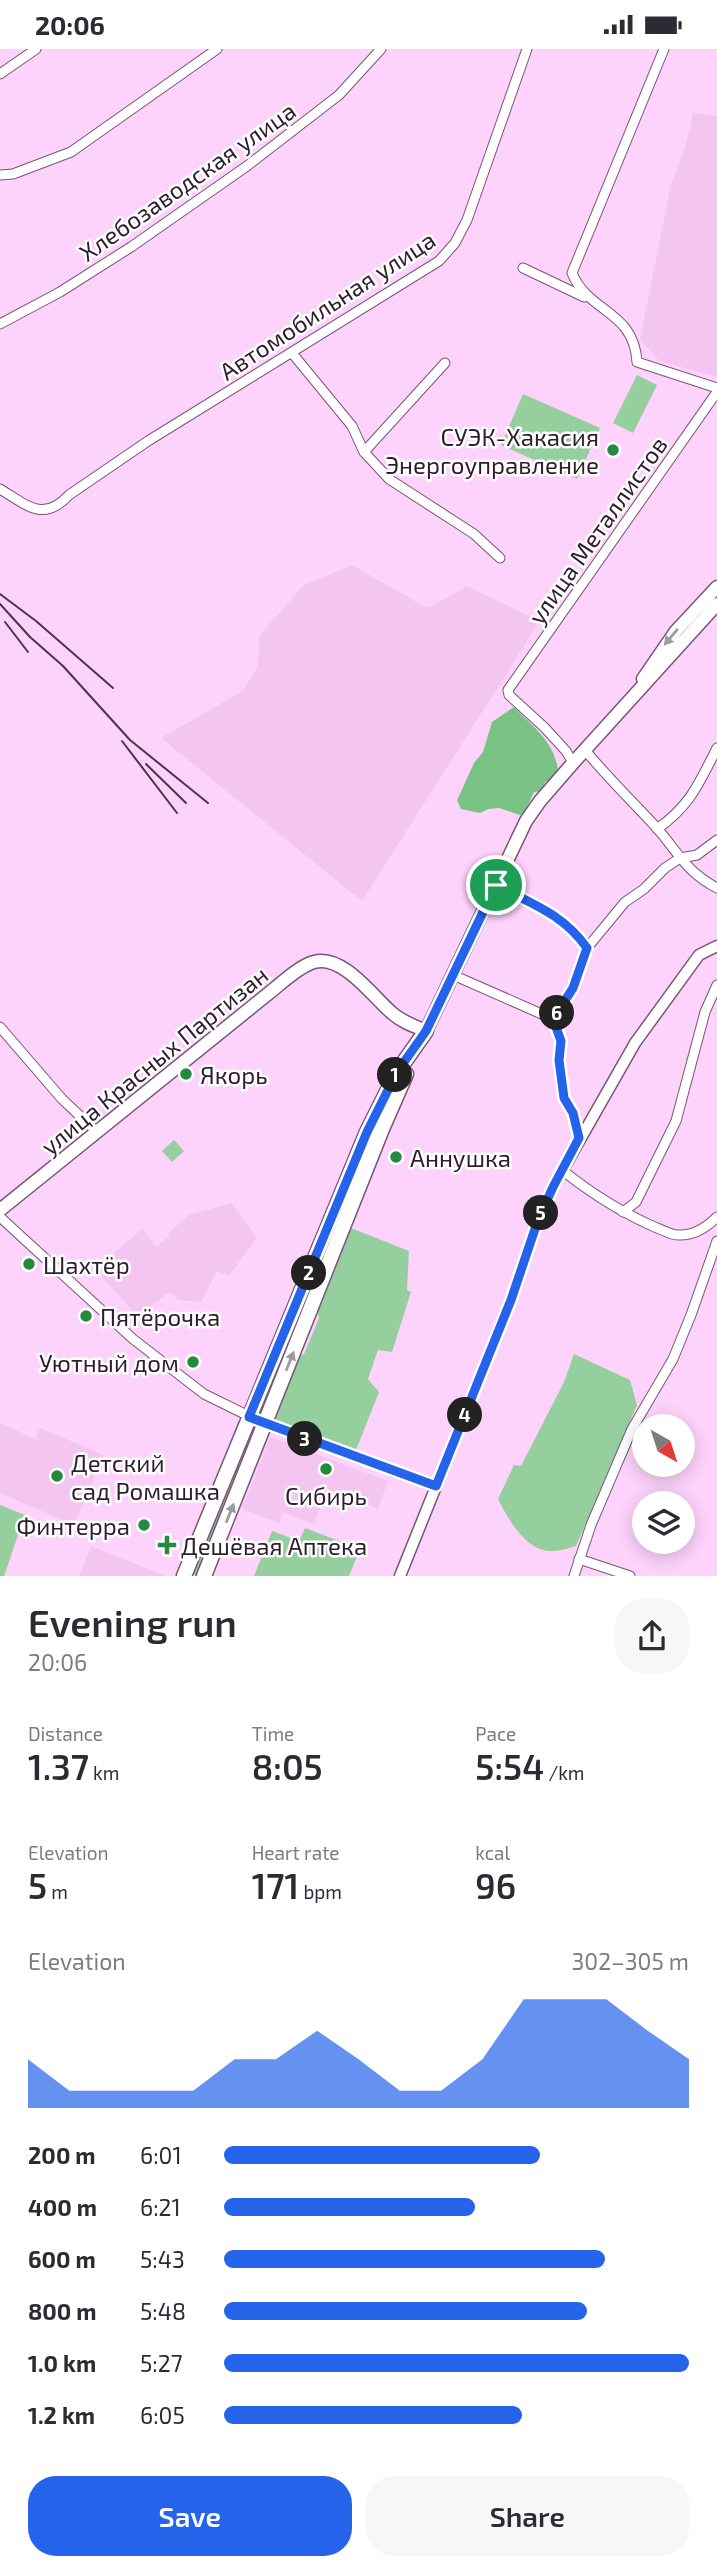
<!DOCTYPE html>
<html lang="en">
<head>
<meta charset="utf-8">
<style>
  body { margin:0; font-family:"Exo 2",sans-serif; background:#f7f7f7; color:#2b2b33; height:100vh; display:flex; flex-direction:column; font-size:26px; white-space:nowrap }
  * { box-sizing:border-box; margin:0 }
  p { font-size:23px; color:#7c7c81 }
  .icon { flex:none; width:38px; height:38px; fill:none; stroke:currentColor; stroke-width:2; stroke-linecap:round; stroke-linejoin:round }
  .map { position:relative; height:1527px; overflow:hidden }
  .side { display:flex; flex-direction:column; background:#fff; flex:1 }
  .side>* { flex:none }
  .needle { width:46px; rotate:141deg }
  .fabs { position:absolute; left:632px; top:1365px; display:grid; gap:14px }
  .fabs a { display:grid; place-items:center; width:63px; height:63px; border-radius:50%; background:#fff; box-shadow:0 4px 18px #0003; font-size:35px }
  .pin { position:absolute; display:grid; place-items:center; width:60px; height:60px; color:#fff; margin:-30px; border:4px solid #fff; border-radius:50%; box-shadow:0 2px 7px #0007 }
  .km { position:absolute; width:35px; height:35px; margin:-18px; border-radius:50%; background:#222; color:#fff; font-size:19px; line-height:35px; text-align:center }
  .round { display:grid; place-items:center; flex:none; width:74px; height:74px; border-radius:28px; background:#f7f7f7 }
  .overview { display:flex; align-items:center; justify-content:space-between; height:119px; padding:0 28px }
  h1 { font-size:38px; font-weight:600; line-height:52px }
  .figures { display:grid; grid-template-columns:repeat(3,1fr); gap:10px; height:119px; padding:7px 28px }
  .figures div { display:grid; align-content:center }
  .figures b { font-size:35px; font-weight:600 }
  .figures small { font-size:19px; font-weight:400 }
  .figures p { font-size:19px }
  .chart { height:196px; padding:14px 28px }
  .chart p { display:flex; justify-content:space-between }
  .chart svg { width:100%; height:126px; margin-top:7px; fill:#2563eb; opacity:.7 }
  .button { display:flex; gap:14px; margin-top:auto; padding:14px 28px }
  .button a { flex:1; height:80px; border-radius:28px; background:#2563eb; color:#fff; font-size:28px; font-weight:600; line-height:80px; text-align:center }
  .button a+a { background:#f7f7f7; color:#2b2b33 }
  ul { padding:0 28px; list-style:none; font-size:23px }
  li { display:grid; grid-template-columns:112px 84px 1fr; align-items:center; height:52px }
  li i { height:18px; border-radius:9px; background:#2563eb }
  .status { display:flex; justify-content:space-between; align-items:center; height:49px; padding:0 35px; background:#fff; direction:ltr }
  .status svg { height:19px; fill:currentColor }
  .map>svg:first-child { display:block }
  .built { fill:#f5c5f2 }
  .green { fill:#96cf9e }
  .forest { fill:#78c284 }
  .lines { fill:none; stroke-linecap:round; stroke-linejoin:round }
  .minor-casing { stroke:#795577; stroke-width:11 }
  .tertiary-casing { stroke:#795577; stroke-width:13 }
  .secondary-casing { stroke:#795577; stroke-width:15 }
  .primary-casing { stroke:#795577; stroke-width:17 }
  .minor { stroke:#fff; stroke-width:9 }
  .tertiary { stroke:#fff; stroke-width:10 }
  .secondary { stroke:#fff; stroke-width:12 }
  .primary { stroke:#fff; stroke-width:14 }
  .rail { stroke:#493648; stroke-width:2 }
  .oneway { fill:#a19aa0 }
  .route-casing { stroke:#fff; stroke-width:14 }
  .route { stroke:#2563eb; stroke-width:9 }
  .poi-dot { fill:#238a3f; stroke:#fff; stroke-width:2.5 }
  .labels { text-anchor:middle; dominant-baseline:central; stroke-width:5; stroke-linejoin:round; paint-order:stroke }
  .street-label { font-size:24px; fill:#2e1e2d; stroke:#fff }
  .poi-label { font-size:24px; fill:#2e1e2d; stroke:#fff; text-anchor:start }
</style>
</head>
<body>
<div class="status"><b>20:06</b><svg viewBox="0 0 49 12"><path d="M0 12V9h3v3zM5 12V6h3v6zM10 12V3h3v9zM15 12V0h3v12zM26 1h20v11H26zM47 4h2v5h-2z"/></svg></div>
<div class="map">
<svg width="717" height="1527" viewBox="0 0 717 1527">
  <rect width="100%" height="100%" fill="#fdd3fb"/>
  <g class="built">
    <polygon points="693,64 717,67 717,328 659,312 640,290 671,135 685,99"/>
    <polygon points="352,516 427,559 460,542 466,537 540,572 362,852 161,689 243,642 258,617 259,587 304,536"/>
    <polygon points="231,1154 257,1188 229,1227 217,1222 201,1253 179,1251 169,1243 138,1268 95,1220 142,1180 156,1198 170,1186 168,1184 189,1166"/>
    <polygon points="0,1374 35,1390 40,1379 104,1406 74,1476 0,1444"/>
    <polygon points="270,1388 388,1432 378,1460 327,1440 314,1475 283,1463 279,1474 242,1460"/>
    <polygon points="91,1497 166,1527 79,1527"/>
  </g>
  <g class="green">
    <polygon points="637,326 657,336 633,384 613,374"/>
    <polygon points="523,345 600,379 577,430 501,396"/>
    <polygon points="174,1091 184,1102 172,1113 162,1102"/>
    <polygon points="351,1179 409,1202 407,1241 411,1243 392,1303 378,1301 368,1330 379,1343 356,1401 274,1371 299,1308 304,1305 319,1269 317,1262"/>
    <path d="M 574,1305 L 630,1331 L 637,1356 L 576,1497 C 569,1499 561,1502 553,1502 C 527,1504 508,1470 498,1450 L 514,1416 L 521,1417 L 564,1333 Z"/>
    <polygon points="250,1375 259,1379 200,1527 189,1525"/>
    <polygon points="0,1456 25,1466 4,1527 0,1527"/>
    <polygon points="305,1479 360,1500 349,1527 254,1527 272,1482 299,1492"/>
  </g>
  <path class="forest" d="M 514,658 C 533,678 554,692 558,721 L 553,730 L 545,733 L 542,742 L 534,743 L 523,767 L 499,759 L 488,760 L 480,764 L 461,760 L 457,751 L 459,747 L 474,714 L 483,703 L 492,673 Z"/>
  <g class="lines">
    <g class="minor-casing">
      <g id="minor">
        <path d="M 664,0 L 572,224 C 589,265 634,261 637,313 L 717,339"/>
        <polyline points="0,25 36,0"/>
        <polyline points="0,126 13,125 71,103 217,0"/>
        <polyline points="523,219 584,248"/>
        <polyline points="0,275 60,243 131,198 247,117 339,46 381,0"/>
        <polyline points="292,304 352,377 364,403 389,430 474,485 500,509"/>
        <polyline points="364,403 445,314"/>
        <path d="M 0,440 C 27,456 43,474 69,446 L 148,392 L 439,212 L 455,194 L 467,171 L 527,0"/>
        <path d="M 585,701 C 607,728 632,752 656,778 C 678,803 685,822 717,839"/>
        <polyline points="573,714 566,702 544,678 509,646 508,641 717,343"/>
        <path d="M 657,780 C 691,756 699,734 717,699"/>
        <path d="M 496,836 C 532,855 562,865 587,899"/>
        <polyline points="453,926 553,970 573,939 587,899 625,853 644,840 665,819 680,809 697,806 717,791"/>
        <polyline points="553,970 561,992 559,1011 564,1049 573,1064 579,1089"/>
        <polyline points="0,978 62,1050 97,1083"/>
        <path d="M 562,1121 C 592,1145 622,1164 657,1179 C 663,1181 671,1186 678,1186 C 693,1187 707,1178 717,1168"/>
        <polyline points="623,1163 636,1153 676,1072 705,963 717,936"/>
        <polyline points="0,1168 133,1290 204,1345 265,1375 436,1437"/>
        <polyline points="579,1510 630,1527"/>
        <polyline points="574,1527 591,1476 632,1380 673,1310 691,1266 717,1192"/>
      </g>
    </g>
    <g class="tertiary-casing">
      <polyline id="tertiary" points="400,1527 511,1251 538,1171 553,1138 635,994 699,906 717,897"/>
    </g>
    <g class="secondary-casing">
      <g id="secondary">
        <polyline points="643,630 676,582 717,538"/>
        <path d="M 0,1161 L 274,940 C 285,931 300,917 314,913 C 343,905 373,948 392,964 C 402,973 414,977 426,982 L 526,772 L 540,752 L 573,714 L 717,555"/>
      </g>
    </g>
    <g class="primary-casing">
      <g id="primary">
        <polyline points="184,1527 367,1083 397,1023 426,982"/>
        <polyline points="204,1527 382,1080 406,1025"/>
      </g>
    </g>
    <use href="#minor" class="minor"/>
    <use href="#tertiary" class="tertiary"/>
    <use href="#secondary" class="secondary"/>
    <use href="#primary" class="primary"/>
    <g class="rail">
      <polyline points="0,545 36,572 113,639"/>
      <polyline points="0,555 30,588 63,617 130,691 208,754"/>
      <polyline points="5,573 28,603"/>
      <polyline points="122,692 177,764"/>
      <polyline points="146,715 186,754"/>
    </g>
  </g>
  <defs><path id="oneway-solid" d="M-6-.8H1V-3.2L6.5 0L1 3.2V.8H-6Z" transform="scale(1.75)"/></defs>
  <g class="oneway">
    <use href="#oneway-solid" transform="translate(671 588) rotate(130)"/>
    <use href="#oneway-solid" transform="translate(290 1312) rotate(-68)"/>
    <use href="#oneway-solid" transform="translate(230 1464) rotate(-68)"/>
  </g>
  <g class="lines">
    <g class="route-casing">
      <path id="route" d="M 496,836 C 532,855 563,865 587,899 L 573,939 L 553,970 L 561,992 L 559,1011 L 564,1049 L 573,1064 L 579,1089 L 553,1138 L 538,1171 L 511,1251 L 436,1437 L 249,1368 L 367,1083 L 397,1023 L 426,982 Z"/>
    </g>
    <use href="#route" class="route"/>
  </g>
  <g class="poi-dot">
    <circle cx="613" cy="401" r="7"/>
    <circle cx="186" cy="1025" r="7"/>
    <circle cx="396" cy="1108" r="7"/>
    <circle cx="29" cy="1215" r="7"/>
    <circle cx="86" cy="1267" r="7"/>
    <circle cx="193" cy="1313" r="7"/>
    <circle cx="326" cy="1420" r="7"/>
    <circle cx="57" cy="1427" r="7"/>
    <circle cx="144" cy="1476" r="7"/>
    <path d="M163.5 1485.5h7v7h7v7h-7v7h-7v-7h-7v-7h7z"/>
  </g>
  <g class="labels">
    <g class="street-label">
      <text transform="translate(187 132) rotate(-35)">Хлебозаводская улица</text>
      <text transform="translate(327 256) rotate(-33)">Автомобильная улица</text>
      <text transform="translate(597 481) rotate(-55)">улица Металлистов</text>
      <text transform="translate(154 1011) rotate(-39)">улица Красных Партизан</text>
    </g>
    <g class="poi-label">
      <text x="599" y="387" text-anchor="end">СУЭК-Хакасия<tspan x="599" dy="28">Энергоуправление</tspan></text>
      <text x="200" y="1025">Якорь</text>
      <text x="410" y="1108">Аннушка</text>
      <text x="43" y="1215">Шахтёр</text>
      <text x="100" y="1267">Пятёрочка</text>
      <text x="179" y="1313" text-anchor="end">Уютный дом</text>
      <text x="71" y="1413">Детский<tspan x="71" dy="28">сад Ромашка</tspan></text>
      <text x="326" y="1446" text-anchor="middle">Сибирь</text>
      <text x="130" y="1476" text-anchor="end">Финтерра</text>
      <text x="181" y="1496">Дешёвая Аптека</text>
    </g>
  </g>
</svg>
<div class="fabs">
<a><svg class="needle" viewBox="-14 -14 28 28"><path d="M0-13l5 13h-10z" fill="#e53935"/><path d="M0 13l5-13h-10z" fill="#7c7c81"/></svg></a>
<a><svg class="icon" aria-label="layers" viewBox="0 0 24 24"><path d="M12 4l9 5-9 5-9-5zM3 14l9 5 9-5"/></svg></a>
</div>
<div class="pin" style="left:496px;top:836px;background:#1e9e55"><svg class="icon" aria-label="arrive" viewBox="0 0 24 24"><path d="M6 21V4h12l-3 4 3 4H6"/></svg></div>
<b class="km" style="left:395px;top:1026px">1</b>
<b class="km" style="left:309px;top:1224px">2</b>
<b class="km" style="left:305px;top:1390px">3</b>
<b class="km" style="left:465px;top:1366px">4</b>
<b class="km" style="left:541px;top:1164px">5</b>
<b class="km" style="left:557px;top:964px">6</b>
</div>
<section class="side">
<div class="overview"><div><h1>Evening run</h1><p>20:06</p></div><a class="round"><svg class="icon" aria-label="share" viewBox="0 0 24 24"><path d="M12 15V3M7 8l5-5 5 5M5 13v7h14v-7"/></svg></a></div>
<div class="figures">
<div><p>Distance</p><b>1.37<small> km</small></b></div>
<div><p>Time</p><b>8:05</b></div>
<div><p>Pace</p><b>5:54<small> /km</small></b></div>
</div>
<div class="figures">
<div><p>Elevation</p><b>5<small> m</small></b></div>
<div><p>Heart rate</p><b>171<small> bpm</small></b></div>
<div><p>kcal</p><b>96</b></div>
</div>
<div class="chart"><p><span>Elevation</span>302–305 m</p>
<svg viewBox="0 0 160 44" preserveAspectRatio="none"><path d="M0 44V27L10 38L20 38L30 38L40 38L50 27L60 27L70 17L80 27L90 38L100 38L110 27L120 6L130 6L140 6L150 17L160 27V44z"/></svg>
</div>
<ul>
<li><b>200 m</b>6:01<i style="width:68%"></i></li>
<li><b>400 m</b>6:21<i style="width:54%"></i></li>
<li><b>600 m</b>5:43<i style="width:82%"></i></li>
<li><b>800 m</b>5:48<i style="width:78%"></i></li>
<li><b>1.0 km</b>5:27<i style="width:100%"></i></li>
<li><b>1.2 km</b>6:05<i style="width:64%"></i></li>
</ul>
<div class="button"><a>Save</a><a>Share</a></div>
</section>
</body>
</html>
